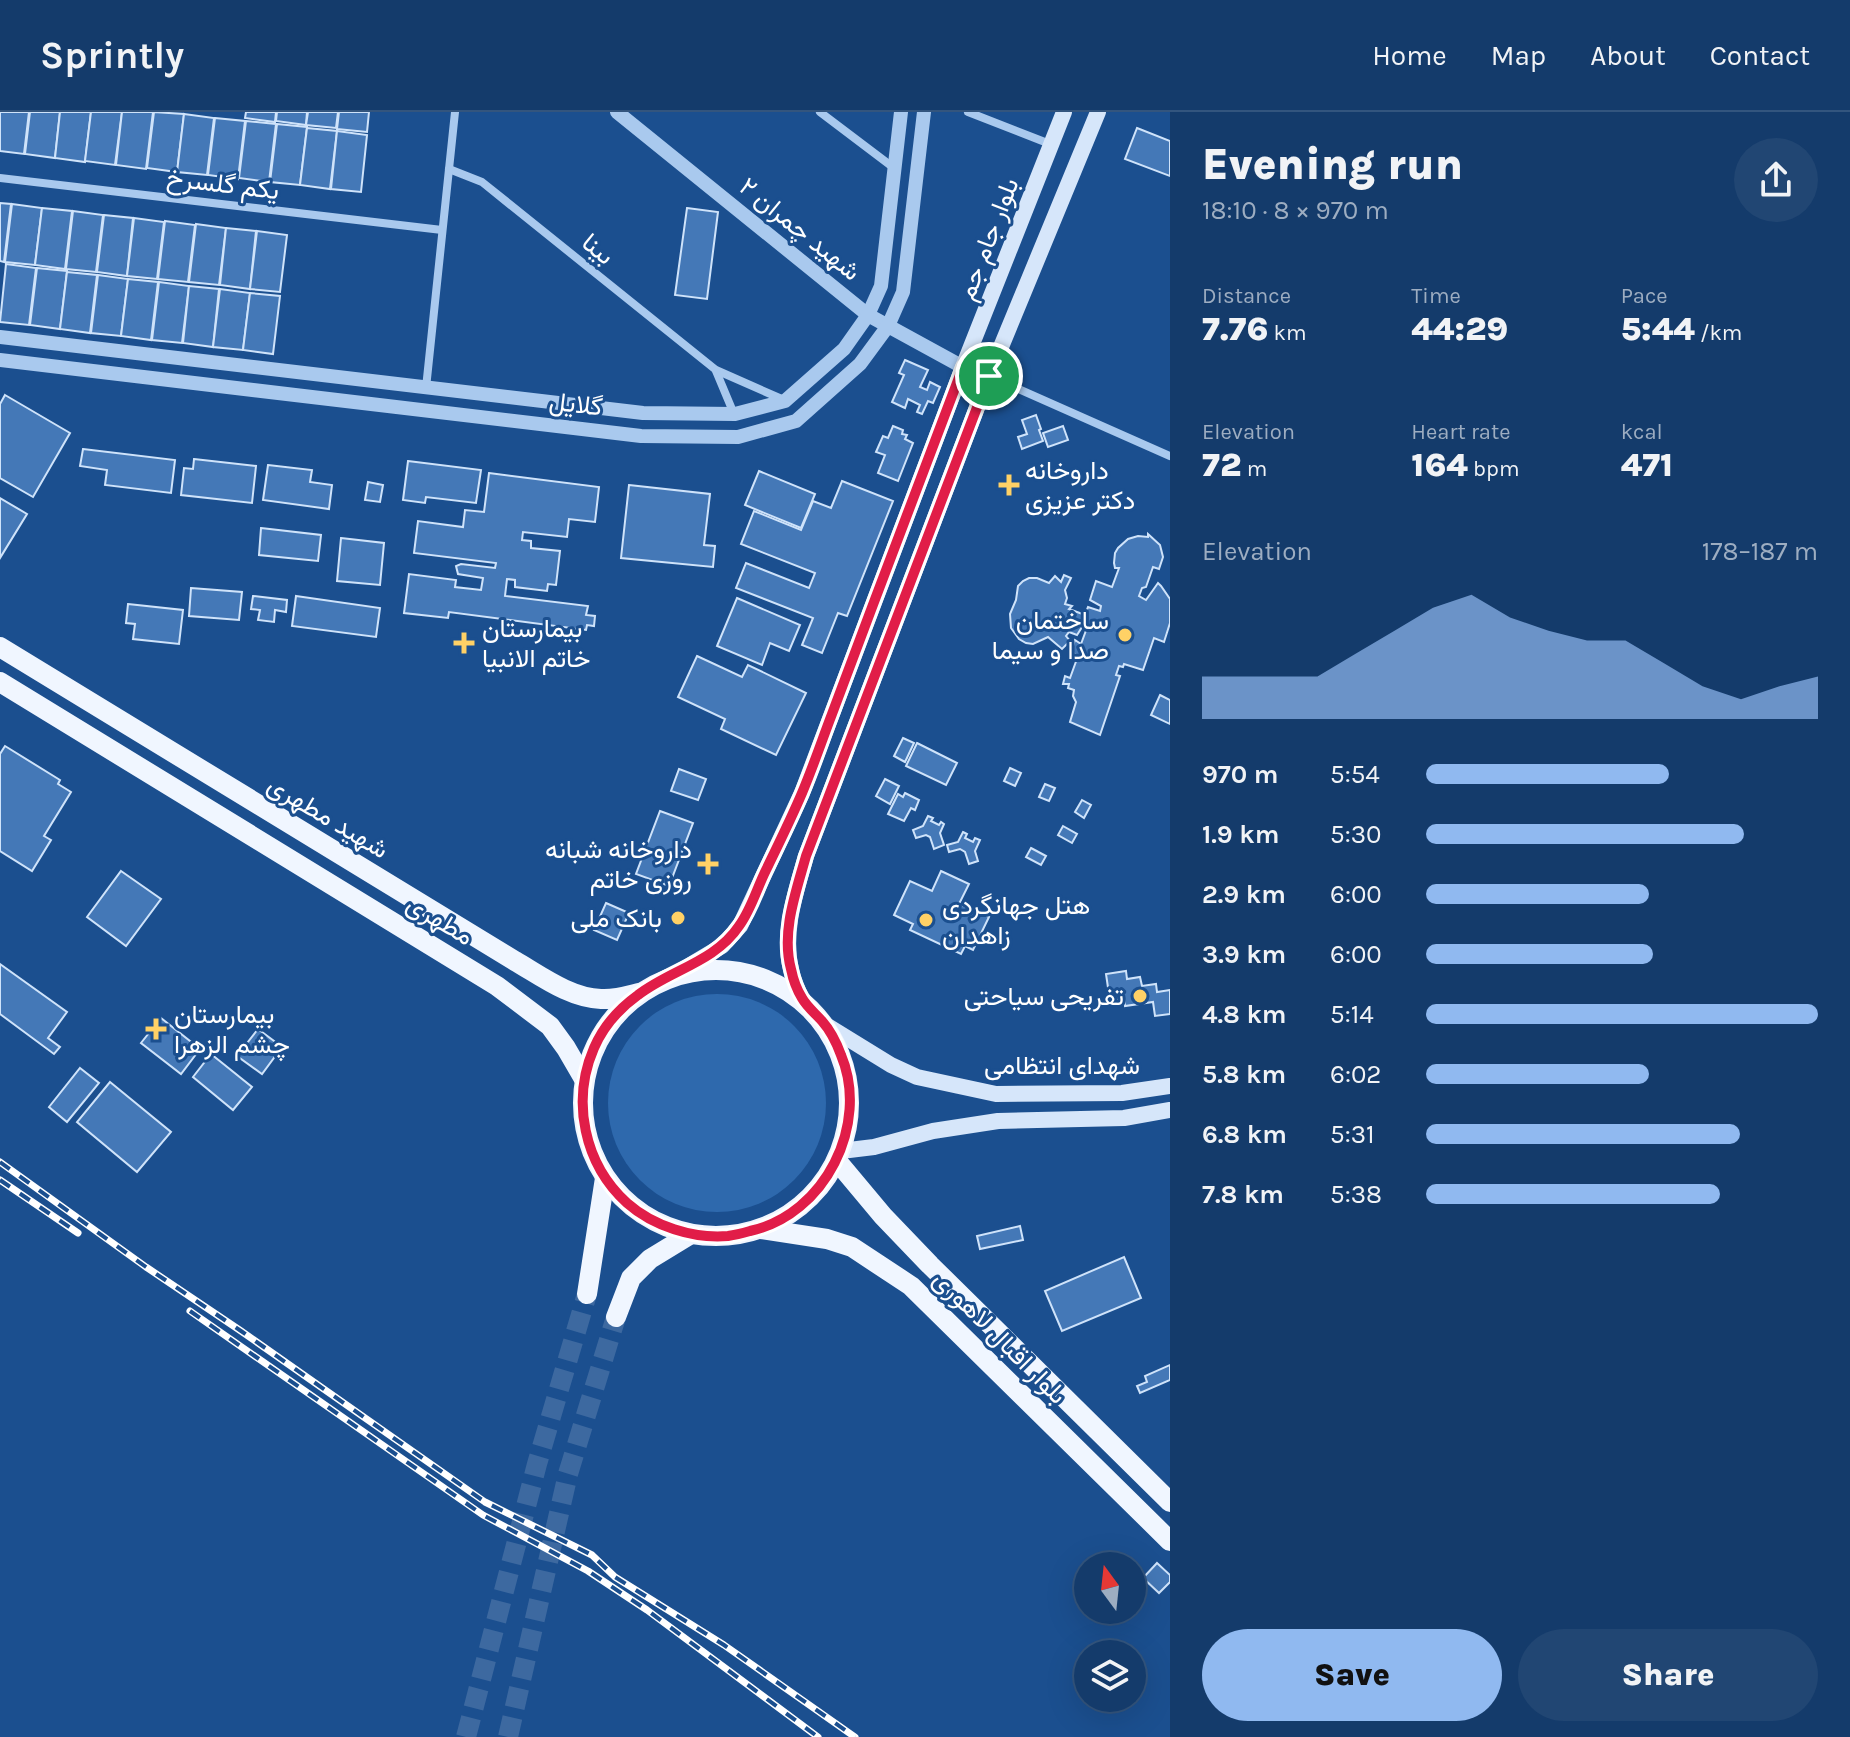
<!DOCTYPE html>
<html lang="en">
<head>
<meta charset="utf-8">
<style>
  body { margin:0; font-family:Karla,Vazirmatn,sans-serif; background:#214673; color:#f1f3f6; height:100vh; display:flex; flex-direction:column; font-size:30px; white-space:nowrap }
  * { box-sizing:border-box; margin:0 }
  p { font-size:26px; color:#9dadc1 }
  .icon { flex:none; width:44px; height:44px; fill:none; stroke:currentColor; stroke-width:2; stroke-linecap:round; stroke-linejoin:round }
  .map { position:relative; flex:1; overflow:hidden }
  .drawer { display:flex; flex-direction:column; background:#143b6b; width:680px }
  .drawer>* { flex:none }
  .needle { width:52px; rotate:345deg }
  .fabs { position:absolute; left:1074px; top:1440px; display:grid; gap:16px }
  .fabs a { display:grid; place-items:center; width:72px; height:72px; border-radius:50%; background:#143b6b; box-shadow:0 8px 32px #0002,0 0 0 2px #33557e; font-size:40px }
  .pin { position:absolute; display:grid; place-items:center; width:68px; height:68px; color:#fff; margin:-34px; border:4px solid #fff; border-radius:50%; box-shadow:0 2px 8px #0007 }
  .round { display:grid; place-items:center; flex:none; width:84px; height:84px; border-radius:42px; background:#214673 }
  .head { display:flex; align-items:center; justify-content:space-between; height:136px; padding:0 32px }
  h1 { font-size:44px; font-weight:800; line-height:60px }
  .stats { display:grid; grid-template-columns:repeat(3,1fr); gap:12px; height:136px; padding:8px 32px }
  .stats div { display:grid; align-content:center }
  .stats b { font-size:34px; font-weight:800 }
  .stats small { font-size:22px; font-weight:400 }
  .stats p { font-size:22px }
  .chart { height:224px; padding:16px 32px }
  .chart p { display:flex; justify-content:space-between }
  .chart svg { width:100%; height:144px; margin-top:8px; fill:#90b9f0; opacity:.7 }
  .cta { display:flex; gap:16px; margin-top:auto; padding:16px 32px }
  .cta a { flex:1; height:92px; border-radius:48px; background:#90b9f0; color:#111; font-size:32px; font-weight:800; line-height:92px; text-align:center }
  .cta a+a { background:#214673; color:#f1f3f6 }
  ul { padding:0 32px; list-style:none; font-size:26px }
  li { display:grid; grid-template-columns:128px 96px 1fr; align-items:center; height:60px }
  li i { height:20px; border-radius:10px; background:#90b9f0 }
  header { display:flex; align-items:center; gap:48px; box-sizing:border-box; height:112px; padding:0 40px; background:#143b6b; border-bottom:2px solid #33557e }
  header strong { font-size:38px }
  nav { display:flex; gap:44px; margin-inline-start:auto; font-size:28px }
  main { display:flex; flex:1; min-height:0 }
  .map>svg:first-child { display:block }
  .green { fill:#2e69ad }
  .building { fill:#4478b7; stroke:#cfe3fa; stroke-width:2 }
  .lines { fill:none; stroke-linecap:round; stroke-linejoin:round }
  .primary-tunnel { stroke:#3d69a0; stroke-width:20; stroke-dasharray:20 10; stroke-linecap:butt }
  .minor { stroke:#a9c9ee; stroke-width:8 }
  .tertiary { stroke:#a9c9ee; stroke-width:14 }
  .secondary { stroke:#d6e6fa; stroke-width:16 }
  .primary { stroke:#f0f6ff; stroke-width:20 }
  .rail-casing { stroke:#fff; stroke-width:7 }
  .rail { stroke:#1b4f8f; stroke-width:4; stroke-dasharray:12; stroke-linecap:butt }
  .route-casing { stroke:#fff; stroke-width:16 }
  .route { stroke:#e11d48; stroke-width:10 }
  .poi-dot { fill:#ffd166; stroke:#1b4f8f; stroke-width:3 }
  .labels { text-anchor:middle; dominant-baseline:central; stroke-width:6; stroke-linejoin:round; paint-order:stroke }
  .street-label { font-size:26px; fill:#fff; stroke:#1b4f8f }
  .poi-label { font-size:26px; fill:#fff; stroke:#1b4f8f; text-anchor:start }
</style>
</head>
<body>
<header>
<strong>Sprintly</strong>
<nav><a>Home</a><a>Map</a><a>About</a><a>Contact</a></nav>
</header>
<main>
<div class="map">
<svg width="1170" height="1625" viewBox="0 0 1170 1625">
  <rect width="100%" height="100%" fill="#1b4f8f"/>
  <circle class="green" cx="717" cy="991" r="109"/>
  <g class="building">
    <polygon points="0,0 29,0 24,42 0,39"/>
    <polygon points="30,0 60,0 55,46 25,42"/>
    <polygon points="60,0 91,0 85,50 55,46"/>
    <polygon points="91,0 122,0 115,53 85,49"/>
    <polygon points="122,0 153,0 146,57 116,53"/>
    <polygon points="154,0 184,2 177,60 147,56"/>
    <polygon points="246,0 276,0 275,10 245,6"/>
    <polygon points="277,0 307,0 306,13 276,9"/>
    <polygon points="308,0 338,0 336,16 306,13"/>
    <polygon points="339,0 369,0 367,20 337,17"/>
    <polygon points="184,2 214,6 207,63 177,60"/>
    <polygon points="215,6 245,9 238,67 208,63"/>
    <polygon points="246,9 276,12 269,70 239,66"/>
    <polygon points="277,12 307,15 300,73 270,70"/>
    <polygon points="307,16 337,19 330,77 300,73"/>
    <polygon points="1137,16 1170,29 1170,64 1125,47"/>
    <polygon points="337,19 367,23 361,80 331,77"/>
    <polygon points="0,91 11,92 4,150 0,149"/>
    <polygon points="12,92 42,96 35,153 5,150"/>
    <polygon points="42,96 72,99 65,157 35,153"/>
    <polygon points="687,96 718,100 707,187 675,183"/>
    <polygon points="73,99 103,103 96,160 66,157"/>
    <polygon points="104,103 133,106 127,164 97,160"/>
    <polygon points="134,106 164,110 157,167 127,164"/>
    <polygon points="165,109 195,113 188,170 158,167"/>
    <polygon points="196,112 226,116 219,173 189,170"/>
    <polygon points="226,116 256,119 250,177 220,173"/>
    <polygon points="257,119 287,123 280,180 250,177"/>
    <polygon points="6,152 36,156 29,213 0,210"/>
    <polygon points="37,156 67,159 60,217 30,213"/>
    <polygon points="67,160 97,163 90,221 60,217"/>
    <polygon points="98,163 128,167 121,224 91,221"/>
    <polygon points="128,167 158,170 151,228 121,224"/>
    <polygon points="159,170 189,174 182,231 152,228"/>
    <polygon points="189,174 219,177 213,235 183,231"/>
    <polygon points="220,177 250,181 243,238 213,235"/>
    <polygon points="250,181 280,184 273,242 243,238"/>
    <polygon points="905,248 928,258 920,275 927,278 930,270 940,275 933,291 928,289 922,302 917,300 920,293 908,287 905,296 892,290 904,263 899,261"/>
    <polygon points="5,283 70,321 33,385 0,366 0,292"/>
    <polygon points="1036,303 1041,317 1039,318 1043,329 1022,337 1018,325 1027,322 1022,308"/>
    <polygon points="893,314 903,318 902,322 907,323 905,327 913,331 898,369 878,361 885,343 876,340 883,324 888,326"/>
    <polygon points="1063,314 1068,328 1048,335 1043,321"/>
    <polygon points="83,337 175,348 171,381 105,373 107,358 80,354"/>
    <polygon points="194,347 256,354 252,391 181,383 184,356 193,357"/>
    <polygon points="408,349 481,358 476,391 426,385 425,391 403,388"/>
    <polygon points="268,353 312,358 310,370 332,373 329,397 263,388"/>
    <polygon points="759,359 815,382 801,416 745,393"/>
    <polygon points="489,361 599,375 595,410 569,407 567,425 523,420 522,428 531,429 531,436 560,439 556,473 548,472 547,479 515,475 515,468 507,467 505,484 588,494 586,503 595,504 594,514 587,513 586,518 449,500 448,506 404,501 409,462 456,468 455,475 481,478 483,466 458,462 456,454 461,452 495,456 496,451 414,441 418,409 463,415 465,398 484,400"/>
    <polygon points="842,369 893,389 847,504 838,501 822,541 802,533 813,506 736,476 746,451 809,476 815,461 741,432 754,399 801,418 813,389 831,396"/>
    <polygon points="368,370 383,373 380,390 365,388"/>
    <polygon points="629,373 710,382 704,433 715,434 713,455 621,446"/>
    <polygon points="0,386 27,402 0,446"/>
    <polygon points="261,416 321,423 318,449 259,443"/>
    <polygon points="1148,422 1160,433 1163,445 1159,457 1153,455 1146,475 1142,476 1139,484 1146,488 1158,471 1161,474 1170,487 1170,511 1164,530 1154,526 1143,558 1124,552 1123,555 1119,554 1116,563 1120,564 1100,623 1070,610 1076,590 1073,584 1074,578 1068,576 1069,572 1063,572 1065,564 1070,566 1078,544 1071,540 1075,528 1081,532 1088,513 1084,512 1077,523 1069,520 1066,524 1070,529 1062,537 1048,525 1033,532 1026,531 1019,527 1011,516 1010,502 1016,488 1018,474 1023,469 1029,466 1037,466 1049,471 1055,464 1061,470 1064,463 1071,466 1065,478 1067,486 1065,492 1072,494 1069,497 1085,503 1088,495 1100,499 1101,494 1090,488 1096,469 1112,475 1119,456 1115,456 1114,451 1115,441 1118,436 1128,427 1138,424 1148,425"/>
    <polygon points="341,426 384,431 380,473 337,469"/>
    <polygon points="191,476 242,480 239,508 189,504"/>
    <polygon points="253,484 287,488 286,500 275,498 274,510 258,508 260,498 251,497"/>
    <polygon points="296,484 380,496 376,525 292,514"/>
    <polygon points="737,486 800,513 789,539 770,531 762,553 717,534"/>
    <polygon points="128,492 183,498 179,532 133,527 135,512 126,511"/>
    <polygon points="697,544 742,565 748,553 806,581 776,643 721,617 725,607 678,585"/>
    <polygon points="1160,583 1170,588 1170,612 1151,603"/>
    <polygon points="903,626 914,631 905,650 894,644"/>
    <polygon points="917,631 957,651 946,673 906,654"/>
    <polygon points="5,634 60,668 58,672 71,680 44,724 51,728 32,759 0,739 0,642"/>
    <polygon points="1010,656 1021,661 1015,674 1004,669"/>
    <polygon points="679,657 706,667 698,688 671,679"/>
    <polygon points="885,667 899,674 890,692 876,684"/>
    <polygon points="1045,672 1055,676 1049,689 1039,685"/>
    <polygon points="905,681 919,688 915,698 911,696 904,709 888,702 898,682 903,685"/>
    <polygon points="1082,688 1091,693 1084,706 1075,700"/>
    <polygon points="660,699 693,711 669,774 636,762"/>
    <polygon points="928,704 933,706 931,709 939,713 941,710 944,712 940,721 944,733 934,737 930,725 926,723 916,726 913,718 923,714"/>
    <polygon points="1063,714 1077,722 1072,731 1058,723"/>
    <polygon points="963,720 967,722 965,726 973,730 975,726 980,728 975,739 978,749 969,752 965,740 960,737 949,740 947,733 958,730"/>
    <polygon points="1031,736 1046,744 1041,753 1026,745"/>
    <polygon points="121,759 161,787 126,834 87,805"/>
    <polygon points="941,759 969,772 959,792 989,805 973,838 965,834 961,842 910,818 913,812 894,803 910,769 932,779"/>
    <polygon points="606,791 629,801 617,828 594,818"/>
    <polygon points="0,852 67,900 48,926 60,935 54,942 0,902"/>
    <polygon points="1126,859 1127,867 1140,865 1142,874 1156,872 1157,880 1170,878 1170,902 1155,904 1153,890 1125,894 1124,887 1110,889 1106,862"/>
    <polygon points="161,906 200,937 181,962 141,931"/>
    <polygon points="258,917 282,935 262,962 237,944"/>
    <polygon points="211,942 252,975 233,998 193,965"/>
    <polygon points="80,956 99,971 67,1010 49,995"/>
    <polygon points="110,970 171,1020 137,1060 77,1010"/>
    <polygon points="1020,1114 1023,1128 980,1137 977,1124"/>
    <polygon points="1124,1145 1141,1186 1062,1219 1045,1179"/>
    <polygon points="1170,1253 1170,1268 1140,1281 1137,1274 1147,1270 1145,1264"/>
    <polygon points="1157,1451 1170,1463 1170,1470 1159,1481 1143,1466"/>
  </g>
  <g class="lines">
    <g class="primary-tunnel">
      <polyline points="466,1625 537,1352 587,1182"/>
      <polyline points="508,1625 568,1362 616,1205"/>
    </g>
    <g class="minor">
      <polyline points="820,0 894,56"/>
      <polyline points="968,0 1050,32"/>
      <polyline points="449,57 482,70 716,258 784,288"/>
      <polyline points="0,66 442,118"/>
      <polyline points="716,259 734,302"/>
      <polyline points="989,264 1170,344"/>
      <polyline points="426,276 455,0"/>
    </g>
    <g class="tertiary">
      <polyline points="617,0 868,203 963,255 989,264"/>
      <polyline points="0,225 643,301 735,302 785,289 844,237 868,203 881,174 901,0"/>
      <polyline points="0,248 641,324 738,325 796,309 860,252 888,214 903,180 924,0"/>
    </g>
    <g class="secondary">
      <polyline points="670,865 722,834 740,814 802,681 963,255 1064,0"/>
      <path d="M 802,888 C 798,878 793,868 791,858 C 782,819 796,780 806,744 L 989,264 L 1098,0"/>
      <polyline points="826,913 891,953 917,965 996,982 1122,981 1170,974"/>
      <polyline points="841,1039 874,1035 933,1019 998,1009 1124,1006 1170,998"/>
    </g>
    <g class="primary">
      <path d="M 0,535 L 515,849 C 541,864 570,886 601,887 C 614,888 627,884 639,881"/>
      <polyline points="0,570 497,874 550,914 566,936 584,967"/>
      <circle cx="716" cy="991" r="133"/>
      <polyline points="837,1049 883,1104 930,1153 1170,1390"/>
      <polyline points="761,1117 827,1127 852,1135 911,1174 1170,1429"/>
      <polyline points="587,1182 605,1066"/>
      <polyline points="616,1205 631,1166 650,1147 691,1122"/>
    </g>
    <g class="rail-casing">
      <g id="rail">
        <polyline points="0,1050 146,1155 241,1219 485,1390 592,1443 615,1465 724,1533 855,1625"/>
        <polyline points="0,1068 78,1121"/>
        <polyline points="190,1199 483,1403 588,1459 647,1498 818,1625"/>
      </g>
    </g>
    <use href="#rail" class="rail"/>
  </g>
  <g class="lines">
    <g class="route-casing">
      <path id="route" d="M 963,255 L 989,264 L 806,744 C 796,780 781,820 791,857 C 793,867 797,878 802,886 C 807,895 816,902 822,909 C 830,918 837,932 841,943 C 870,1012 825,1103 750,1119 C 743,1121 735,1123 728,1124 C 693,1127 653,1114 627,1091 C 584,1052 571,989 594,936 C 603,915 620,896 638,883 C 670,858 715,850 739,814 C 751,798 757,776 766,758 C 778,733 791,707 802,681 C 813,655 822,628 832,602 C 875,486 920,370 963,255 Z"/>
    </g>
    <use href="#route" class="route"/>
  </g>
  <g class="poi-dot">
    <path d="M1005 361h8v8h8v8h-8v8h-8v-8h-8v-8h8z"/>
    <circle cx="1125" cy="523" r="8"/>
    <path d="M460 519h8v8h8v8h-8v8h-8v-8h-8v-8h8z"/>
    <path d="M704 740h8v8h8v8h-8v8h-8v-8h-8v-8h8z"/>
    <circle cx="678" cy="806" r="8"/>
    <circle cx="926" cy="808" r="8"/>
    <circle cx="1140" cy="884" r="8"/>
    <path d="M152 905h8v8h8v8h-8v8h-8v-8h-8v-8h8z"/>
  </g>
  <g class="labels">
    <g class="street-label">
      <text transform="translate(223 72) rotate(7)">یکم گلسرخ</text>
      <text transform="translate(800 117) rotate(39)">شهید چمران ۲</text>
      <text transform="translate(988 127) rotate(-69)">بلوار جام جم</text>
      <text transform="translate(598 137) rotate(39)">بینا</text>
      <text transform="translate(576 292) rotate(7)">گلایل</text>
      <text transform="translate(328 705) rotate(31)">شهید مطهری</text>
      <text transform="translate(440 808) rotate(31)">مطهری</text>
      <text x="1062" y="953">شهدای انتظامی</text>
      <text transform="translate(1000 1225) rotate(45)">بلوار اقبال لاهوری</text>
    </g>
    <g class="poi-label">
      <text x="1025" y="358">داروخانه<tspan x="1025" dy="30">دکتر عزیزی</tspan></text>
      <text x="1109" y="508" text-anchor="end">ساختمان<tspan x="1109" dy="30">صدا و سیما</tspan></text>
      <text x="482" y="516">بیمارستان<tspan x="482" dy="30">خاتم الانبیا</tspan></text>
      <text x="692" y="737" text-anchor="end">داروخانه شبانه<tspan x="692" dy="30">روزی خاتم</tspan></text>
      <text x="942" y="793">هتل جهانگردی<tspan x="942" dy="30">زاهدان</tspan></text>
      <text x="662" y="806" text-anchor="end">بانک ملی</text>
      <text x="1124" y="884" text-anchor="end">تفریحی سیاحتی</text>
      <text x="174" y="902">بیمارستان<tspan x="174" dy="30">چشم الزهرا</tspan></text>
    </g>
  </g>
</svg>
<div class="fabs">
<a><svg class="needle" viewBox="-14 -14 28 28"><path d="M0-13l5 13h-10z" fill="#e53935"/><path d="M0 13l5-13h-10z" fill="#9dadc1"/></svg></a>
<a><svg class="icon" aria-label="layers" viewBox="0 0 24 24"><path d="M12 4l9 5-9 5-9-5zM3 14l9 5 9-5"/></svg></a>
</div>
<div class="pin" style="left:989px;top:264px;background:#1e9e55"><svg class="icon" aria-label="arrive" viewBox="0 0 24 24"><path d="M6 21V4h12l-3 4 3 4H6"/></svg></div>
</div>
<section class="drawer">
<div class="head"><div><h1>Evening run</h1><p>18:10 · 8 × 970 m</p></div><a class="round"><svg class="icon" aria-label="share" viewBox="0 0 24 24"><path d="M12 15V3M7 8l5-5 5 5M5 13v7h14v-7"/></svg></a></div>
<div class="stats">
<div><p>Distance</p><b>7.76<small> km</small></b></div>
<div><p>Time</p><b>44:29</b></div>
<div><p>Pace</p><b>5:44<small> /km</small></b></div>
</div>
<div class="stats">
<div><p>Elevation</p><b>72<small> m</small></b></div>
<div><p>Heart rate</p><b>164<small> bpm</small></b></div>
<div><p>kcal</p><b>471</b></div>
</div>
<div class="chart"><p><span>Elevation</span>178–187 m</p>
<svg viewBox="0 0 160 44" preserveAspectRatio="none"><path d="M0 44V31L10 31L20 31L30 31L40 24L50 17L60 10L70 6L80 13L90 17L100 20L110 20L120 27L130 34L140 38L150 34L160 31V44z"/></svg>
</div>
<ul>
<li><b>970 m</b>5:54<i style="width:62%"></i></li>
<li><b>1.9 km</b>5:30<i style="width:81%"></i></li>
<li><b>2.9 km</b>6:00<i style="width:57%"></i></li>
<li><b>3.9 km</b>6:00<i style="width:58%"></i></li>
<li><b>4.8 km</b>5:14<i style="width:100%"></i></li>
<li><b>5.8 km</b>6:02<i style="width:57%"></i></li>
<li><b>6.8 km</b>5:31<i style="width:80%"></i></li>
<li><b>7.8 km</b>5:38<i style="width:75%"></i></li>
</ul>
<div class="cta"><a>Save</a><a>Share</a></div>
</section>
</main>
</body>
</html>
